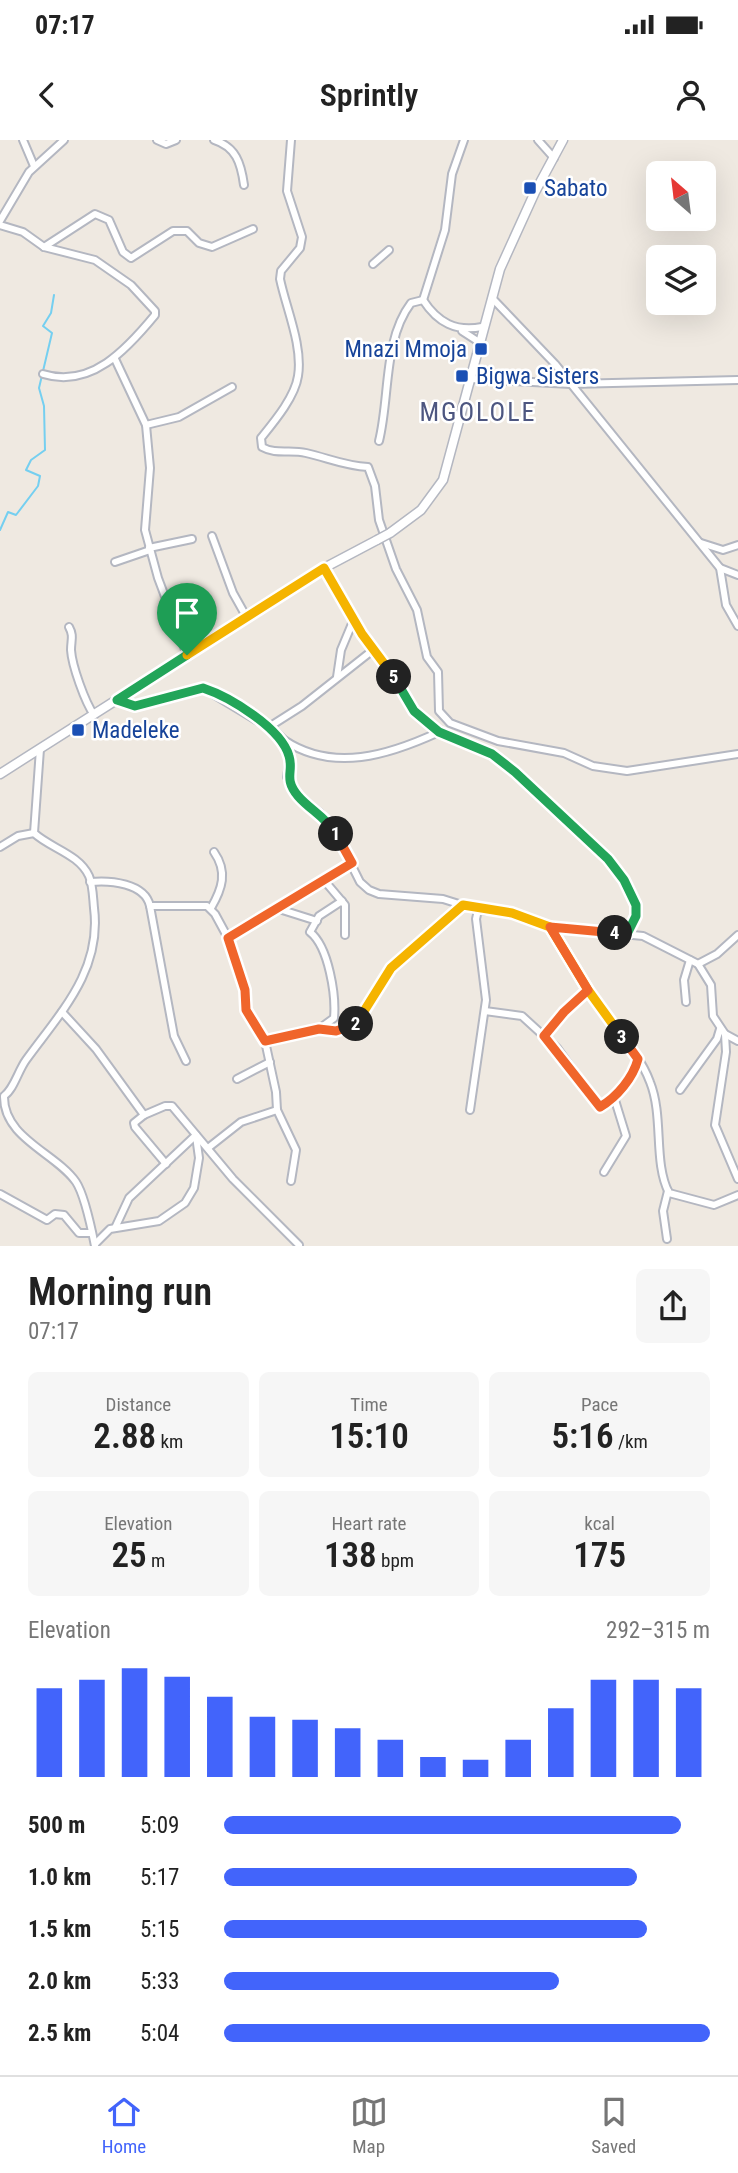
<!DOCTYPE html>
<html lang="en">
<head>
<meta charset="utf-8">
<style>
  body { margin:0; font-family:"Roboto Condensed",sans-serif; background:#f6f6f6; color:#222; height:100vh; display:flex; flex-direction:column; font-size:26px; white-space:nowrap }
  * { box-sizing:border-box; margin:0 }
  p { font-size:23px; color:#767676 }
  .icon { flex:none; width:38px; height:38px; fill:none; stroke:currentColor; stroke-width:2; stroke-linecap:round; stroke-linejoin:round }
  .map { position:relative; height:1106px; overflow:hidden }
  .sheet { display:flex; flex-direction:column; background:#fff; flex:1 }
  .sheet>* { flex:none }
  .needle { width:46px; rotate:332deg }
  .fabs { position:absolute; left:646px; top:21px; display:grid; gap:14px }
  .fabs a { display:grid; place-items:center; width:70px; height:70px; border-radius:10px; background:#fff; box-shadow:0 7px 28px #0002; font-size:35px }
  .pin { position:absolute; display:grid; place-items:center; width:60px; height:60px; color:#fff; margin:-72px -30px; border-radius:50% 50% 50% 0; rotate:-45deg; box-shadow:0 0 7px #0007 }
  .pin .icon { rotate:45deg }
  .km { position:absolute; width:35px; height:35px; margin:-18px; border-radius:50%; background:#222; color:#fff; font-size:19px; line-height:35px; text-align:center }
  .round { display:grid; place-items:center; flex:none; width:74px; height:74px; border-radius:10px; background:#f6f6f6 }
  .overview { display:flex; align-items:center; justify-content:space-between; height:119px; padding:0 28px }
  h1 { font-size:38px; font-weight:600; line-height:52px }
  .stats { display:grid; grid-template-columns:repeat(3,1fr); gap:10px; height:119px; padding:7px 28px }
  .stats div { display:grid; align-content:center; border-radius:10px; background:#f6f6f6; text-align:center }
  .stats b { font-size:35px; font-weight:600 }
  .stats small { font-size:19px; font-weight:400 }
  .stats p { font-size:19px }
  .chart { height:196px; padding:14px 28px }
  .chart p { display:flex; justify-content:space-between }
  .chart svg { width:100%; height:126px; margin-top:7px; stroke:#4264fb; stroke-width:6 }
  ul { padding:0 28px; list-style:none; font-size:23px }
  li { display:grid; grid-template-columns:112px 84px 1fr; align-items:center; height:52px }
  li i { height:18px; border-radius:9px; background:#4264fb }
  .status { display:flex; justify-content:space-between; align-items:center; height:49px; padding:0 35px; background:#fff; direction:ltr }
  .status svg { height:19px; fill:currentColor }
  header { display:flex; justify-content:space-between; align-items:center; height:91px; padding:0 28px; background:#fff; font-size:32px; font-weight:600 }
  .tab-bar { display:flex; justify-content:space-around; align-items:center; height:98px; border-top:2px solid #e0e0e0; background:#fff; font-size:19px; color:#767676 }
  .tab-bar a { display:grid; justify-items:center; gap:4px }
  .tab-bar .active { color:#4264fb }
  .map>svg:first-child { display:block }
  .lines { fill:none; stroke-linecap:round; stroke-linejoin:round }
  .stream { stroke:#75cff0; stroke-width:2 }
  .street-casing { stroke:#b4b7c1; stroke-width:10 }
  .secondary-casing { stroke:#b4b7c1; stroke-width:11 }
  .street { stroke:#fff; stroke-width:6 }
  .secondary { stroke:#fff; stroke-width:8 }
  .secondary-bridge-casing { stroke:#b4b7c1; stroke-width:11; stroke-linecap:butt }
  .secondary-bridge { stroke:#fff; stroke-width:8 }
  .split-1-casing { stroke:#fff; stroke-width:14 }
  .split-2-casing { stroke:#fff; stroke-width:14 }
  .split-3-casing { stroke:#fff; stroke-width:14 }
  .split-4-casing { stroke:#fff; stroke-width:14 }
  .split-5-casing { stroke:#fff; stroke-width:14 }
  .split-6-casing { stroke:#fff; stroke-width:14 }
  .split-1 { stroke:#22a559; stroke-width:9 }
  .split-2 { stroke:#f0652b; stroke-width:9 }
  .split-3 { stroke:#f5b400; stroke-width:9 }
  .split-4 { stroke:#f0652b; stroke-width:9 }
  .split-5 { stroke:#22a559; stroke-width:9 }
  .split-6 { stroke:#f5b400; stroke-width:9 }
  .transit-dot { fill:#1a4fb4; stroke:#fff; stroke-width:2.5 }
  .labels { text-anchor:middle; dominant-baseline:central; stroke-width:5; stroke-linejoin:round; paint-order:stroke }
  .transit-label { font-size:23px; fill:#164399; stroke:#fff; text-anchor:start }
  .quarter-label { font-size:26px; letter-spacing:2px; fill:#4d5680; stroke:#fff }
</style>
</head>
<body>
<div class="status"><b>07:17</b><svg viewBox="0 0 49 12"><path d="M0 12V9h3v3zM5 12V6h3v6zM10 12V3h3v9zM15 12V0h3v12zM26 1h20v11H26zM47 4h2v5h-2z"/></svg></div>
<header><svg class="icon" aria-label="back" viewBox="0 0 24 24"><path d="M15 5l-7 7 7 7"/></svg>Sprintly<svg class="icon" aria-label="person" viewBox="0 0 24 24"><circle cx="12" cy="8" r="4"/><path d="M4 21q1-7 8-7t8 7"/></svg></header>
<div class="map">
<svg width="738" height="1106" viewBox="0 0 738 1106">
  <rect width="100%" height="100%" fill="#efe9e1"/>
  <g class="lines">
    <polyline class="stream" points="0,390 8,372 16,375 38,346 40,336 26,330 31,320 45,310 44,266 39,248 52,193 43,186 51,173 54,155"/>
    <g class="street-casing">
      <g id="street">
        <polyline points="23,0 34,26"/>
        <polyline points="157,0 166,4 176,0"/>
        <path d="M 214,0 C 236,7 241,23 244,45"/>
        <path d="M 291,0 L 287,51 L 302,97 L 300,108 L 281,131 L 280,139 C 286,168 303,206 298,236 C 295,257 274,282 261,298 L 262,307 C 276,315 290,309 306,313 C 328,318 345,326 368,327 L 375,346 L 379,380 L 396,429 L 417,470 L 427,517 L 438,532 L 439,571 L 450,583 L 498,601 L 564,613 L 593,626 L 627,631 L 738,614"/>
        <polyline points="538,0 554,18"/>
        <polyline points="0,81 29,32 64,0"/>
        <path d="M 0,85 L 23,92 L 44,107 L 95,120 L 131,145 L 155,171 L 155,175 C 127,209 91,249 43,234"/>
        <polyline points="44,107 95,74 109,80 123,112 131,118 173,91 187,91 199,103 212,107 253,89"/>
        <polyline points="373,124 389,110"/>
        <polyline points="492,158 555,224 720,428 726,465 738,486"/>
        <polyline points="423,160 445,90 452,34 464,0"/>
        <path d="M 423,160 C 438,183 456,192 482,187"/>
        <polyline points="462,191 479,202"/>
        <polyline points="115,219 146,285 150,328 145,390 158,438 187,515"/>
        <polyline points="471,239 571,244 738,240"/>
        <polyline points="146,285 179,277 232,247"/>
        <path d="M 379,301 C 390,257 383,200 411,163 L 423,160"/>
        <polyline points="212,396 233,453 247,478"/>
        <polyline points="701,403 723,410 738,405"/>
        <polyline points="149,408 192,399"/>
        <polyline points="115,422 150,410"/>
        <polyline points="324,428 362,494 386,524 414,571 439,592 492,614 515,632 611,723 629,747 636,765 636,776 627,794"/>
        <polyline points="720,428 738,435"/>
        <path d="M 69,487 C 74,496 71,500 71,510 C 72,526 85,562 94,575"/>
        <polyline points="337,537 341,510 354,479"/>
        <polyline points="117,560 135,566 203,548 276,592 284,600 290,619 287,637 298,656 320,673 334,690 360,742 369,750 379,754 443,759 478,770 512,773 550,787 643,796 698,824 717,814 738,795"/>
        <polyline points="269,587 302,566 373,510"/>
        <path d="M 284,600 C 333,633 389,615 439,592"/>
        <path d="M 40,609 L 34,693 C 50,708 79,714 89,736 C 93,745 93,758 94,768 C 102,831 60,873 26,920 C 18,931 14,949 4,956 C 3,998 56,1013 76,1042 C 84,1054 92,1091 95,1106"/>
        <polyline points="0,707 18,696 34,693"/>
        <polyline points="323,739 345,765 345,795"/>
        <path d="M 90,742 C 110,740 145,743 150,766 L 207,766 L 215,774 L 228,798 L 245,850 L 246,870 L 265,901 L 276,952 L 277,970 L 241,982 L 208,1008"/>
        <polyline points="150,766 174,896 186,921"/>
        <path d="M 211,768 C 222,749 228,732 214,712"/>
        <polyline points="279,769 317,781"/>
        <path d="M 550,787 C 566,815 583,844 602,870 C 619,893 640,915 650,942 C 664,977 653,1022 669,1053 L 714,1065 L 738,1055"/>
        <polyline points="228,798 352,723"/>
        <polyline points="698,824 711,845 713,876 725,894 738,901"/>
        <polyline points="686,862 684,840 690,820"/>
        <polyline points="485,871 522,876 557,908 599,967 615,955"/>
        <polyline points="62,872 96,909 144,975 165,966 172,966 233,1039 299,1105"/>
        <polyline points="321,890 336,891 357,883 391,828 463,765"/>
        <polyline points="725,894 726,912 715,985 738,1039"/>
        <polyline points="544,896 563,871 588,850"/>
        <path d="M 265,901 L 319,889 L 334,878 C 336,856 329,807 310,792 L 319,776 L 342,761"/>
        <polyline points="237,939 270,922"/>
        <polyline points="680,950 717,899 720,889"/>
        <polyline points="277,970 296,1010 291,1041"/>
        <polyline points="470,970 486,860 476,779 478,770"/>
        <polyline points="144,975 134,983 135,987 166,1024"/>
        <polyline points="604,1032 626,996 614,957 634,933 638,919"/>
        <polyline points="0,1054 47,1080 55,1074 64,1075 79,1093 92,1093"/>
        <polyline points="115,1088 129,1058 196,995"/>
        <polyline points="667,1099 663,1071 668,1051"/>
        <polyline points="95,1104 110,1089 159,1081 185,1063 194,1048 199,1018 196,996"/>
      </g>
    </g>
    <g class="secondary-casing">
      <g id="secondary">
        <polyline points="390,393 421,370 443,340 500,129 535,52 563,0"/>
        <polyline points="0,634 324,428 377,400"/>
      </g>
    </g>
    <use href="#street" class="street"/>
    <use href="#secondary" class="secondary"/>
    <g class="secondary-bridge-casing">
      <polyline id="secondary-bridge" points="377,400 390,393"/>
    </g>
    <use href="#secondary-bridge" class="secondary-bridge"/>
  </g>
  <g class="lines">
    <g class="split-1-casing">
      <path id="split-1" d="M 187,515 L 117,560 L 135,566 L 203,548 C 230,557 281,588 289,616 C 294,632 283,638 298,656 C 310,670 326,677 336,694"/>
    </g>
    <g class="split-2-casing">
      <polyline id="split-2" points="336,694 352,723 228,798 245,850 246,870 265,901 319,889 336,891 356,884"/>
    </g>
    <g class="split-3-casing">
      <polyline id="split-3" points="356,884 391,828 463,765 512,773 550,787 588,850 622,897"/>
    </g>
    <g class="split-4-casing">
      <path id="split-4" d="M 615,793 L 550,787 L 588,850 L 564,872 L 544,896 L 600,967 C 617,957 633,938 638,919 L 622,897"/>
    </g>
    <g class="split-5-casing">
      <polyline id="split-5" points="394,537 414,571 439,592 492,614 515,632 608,719 624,740 636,765 636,776 627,794 615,793"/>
    </g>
    <g class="split-6-casing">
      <polyline id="split-6" points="187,515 324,428 362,494 394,537"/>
    </g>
    <use href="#split-1" class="split-1"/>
    <use href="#split-2" class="split-2"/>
    <use href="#split-3" class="split-3"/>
    <use href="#split-4" class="split-4"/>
    <use href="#split-5" class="split-5"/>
    <use href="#split-6" class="split-6"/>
  </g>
  <g class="transit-dot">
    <rect x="523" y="41" width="14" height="14" rx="3.5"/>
    <rect x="474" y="202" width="14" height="14" rx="3.5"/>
    <rect x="455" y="229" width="14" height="14" rx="3.5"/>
    <rect x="71" y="583" width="14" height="14" rx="3.5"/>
  </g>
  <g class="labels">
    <g class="transit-label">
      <text x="544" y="48">Sabato</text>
      <text x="467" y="209" text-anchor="end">Mnazi Mmoja</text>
      <text x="476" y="236">Bigwa Sisters</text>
      <text x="92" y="590">Madeleke</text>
    </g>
    <g class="quarter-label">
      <text x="478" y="272">MGOLOLE</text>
    </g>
  </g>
</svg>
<div class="fabs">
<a><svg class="needle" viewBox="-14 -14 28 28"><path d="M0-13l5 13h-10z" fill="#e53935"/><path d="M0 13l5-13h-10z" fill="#767676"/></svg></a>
<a><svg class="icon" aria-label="layers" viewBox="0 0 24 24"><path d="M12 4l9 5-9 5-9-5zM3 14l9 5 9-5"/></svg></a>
</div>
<div class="pin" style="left:187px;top:515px;background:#1e9e55"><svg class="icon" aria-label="arrive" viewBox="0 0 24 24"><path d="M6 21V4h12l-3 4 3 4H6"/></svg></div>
<b class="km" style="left:336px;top:694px">1</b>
<b class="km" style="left:356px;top:884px">2</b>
<b class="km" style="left:622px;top:897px">3</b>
<b class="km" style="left:615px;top:793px">4</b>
<b class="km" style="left:394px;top:537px">5</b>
</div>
<section class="sheet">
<div class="overview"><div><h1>Morning run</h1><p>07:17</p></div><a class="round"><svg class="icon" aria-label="share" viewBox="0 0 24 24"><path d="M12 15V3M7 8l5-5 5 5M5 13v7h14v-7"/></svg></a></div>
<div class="stats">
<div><p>Distance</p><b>2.88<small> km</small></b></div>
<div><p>Time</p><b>15:10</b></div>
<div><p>Pace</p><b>5:16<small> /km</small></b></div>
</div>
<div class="stats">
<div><p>Elevation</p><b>25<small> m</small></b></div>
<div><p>Heart rate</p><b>138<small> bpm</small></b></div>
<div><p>kcal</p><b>175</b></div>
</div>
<div class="chart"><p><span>Elevation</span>292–315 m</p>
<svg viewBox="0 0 160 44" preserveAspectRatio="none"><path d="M5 44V13M15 44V10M25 44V6M35 44V9M45 44V16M55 44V23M65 44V24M75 44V27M85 44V31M95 44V37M105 44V38M115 44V31M125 44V20M135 44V10M145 44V10M155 44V13"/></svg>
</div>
<ul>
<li><b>500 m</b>5:09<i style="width:94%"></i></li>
<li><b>1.0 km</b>5:17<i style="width:85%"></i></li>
<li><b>1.5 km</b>5:15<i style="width:87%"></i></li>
<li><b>2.0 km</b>5:33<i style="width:69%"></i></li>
<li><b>2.5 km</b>5:04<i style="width:100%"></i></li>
</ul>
</section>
<nav class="tab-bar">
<a class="active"><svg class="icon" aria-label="home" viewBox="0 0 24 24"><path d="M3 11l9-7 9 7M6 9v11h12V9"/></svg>Home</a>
<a><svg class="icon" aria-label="map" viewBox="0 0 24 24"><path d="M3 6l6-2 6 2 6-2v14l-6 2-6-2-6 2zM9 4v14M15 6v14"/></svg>Map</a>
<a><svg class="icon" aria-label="saved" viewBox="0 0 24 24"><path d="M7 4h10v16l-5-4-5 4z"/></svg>Saved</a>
</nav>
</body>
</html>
